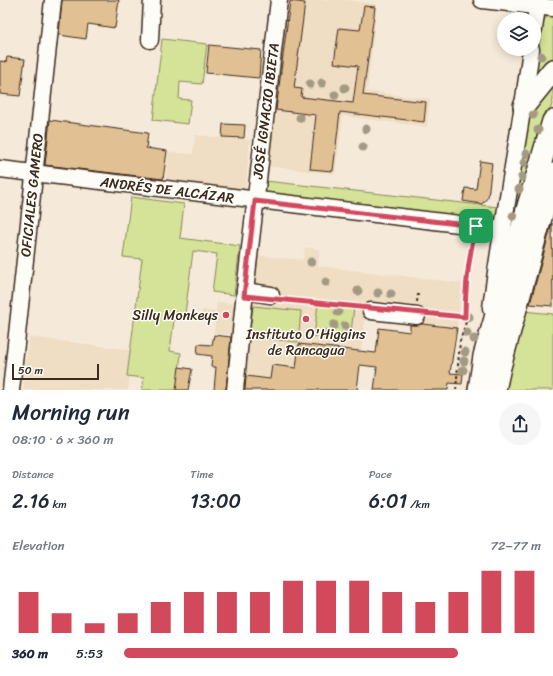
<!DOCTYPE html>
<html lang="en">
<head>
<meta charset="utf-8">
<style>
  body { margin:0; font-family:Sriracha,sans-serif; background:#f6f6f7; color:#1f2937; height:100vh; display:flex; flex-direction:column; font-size:15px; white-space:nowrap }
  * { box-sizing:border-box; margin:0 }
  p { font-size:13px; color:#747a83 }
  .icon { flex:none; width:22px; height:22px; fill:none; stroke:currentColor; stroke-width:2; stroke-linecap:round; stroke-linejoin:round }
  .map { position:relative; height:390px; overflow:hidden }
  .panel { display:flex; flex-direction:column; background:#fff; flex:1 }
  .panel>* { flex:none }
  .controls { position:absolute; left:497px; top:12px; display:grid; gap:8px }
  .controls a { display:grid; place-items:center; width:44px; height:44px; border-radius:50%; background:#fff; box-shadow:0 2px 10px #0003; font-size:20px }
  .scale { position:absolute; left:12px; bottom:10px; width:87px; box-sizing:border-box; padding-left:4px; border:2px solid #3b2a1e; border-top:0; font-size:11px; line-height:14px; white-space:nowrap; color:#3b2a1e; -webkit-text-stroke:3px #fdfcf7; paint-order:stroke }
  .pin { position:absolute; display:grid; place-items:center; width:34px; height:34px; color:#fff; margin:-17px; border-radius:8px; box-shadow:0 2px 6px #0006 }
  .round { display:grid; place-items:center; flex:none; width:42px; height:42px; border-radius:21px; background:#f6f6f7 }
  .headline { display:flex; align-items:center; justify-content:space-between; height:68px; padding:0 12px }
  h1 { font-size:22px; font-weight:600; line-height:30px }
  .stats { display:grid; grid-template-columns:repeat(3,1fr); gap:6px; height:68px; padding:4px 12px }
  .stats div { display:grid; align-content:center }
  .stats b { font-size:20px; font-weight:600 }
  .stats small { font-size:11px; font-weight:400 }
  .stats p { font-size:11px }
  .chart { height:112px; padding:8px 12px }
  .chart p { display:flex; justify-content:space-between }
  .chart svg { width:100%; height:72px; margin-top:4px; stroke:#d1495b; stroke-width:6 }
  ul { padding:0 12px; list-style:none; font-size:13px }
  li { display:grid; grid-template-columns:64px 48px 1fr; align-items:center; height:30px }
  li i { height:10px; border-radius:5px; background:#d1495b }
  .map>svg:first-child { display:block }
  .built { fill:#efddc4 }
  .green { fill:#d4e397; stroke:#88865a }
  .building { fill:#e1c093; stroke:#3b2a1e }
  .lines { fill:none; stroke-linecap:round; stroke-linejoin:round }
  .minor-casing { stroke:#3b2a1e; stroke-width:19 }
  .major-casing { stroke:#3b2a1e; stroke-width:24 }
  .path { stroke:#3b2a1e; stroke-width:2; stroke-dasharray:3 3; stroke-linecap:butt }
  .minor { stroke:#fdfcf7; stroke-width:16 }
  .major { stroke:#fdfcf7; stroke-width:21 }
  .tree { fill:#a49a83 }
  .route-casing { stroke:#fff; stroke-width:8 }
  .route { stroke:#d1495b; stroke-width:5 }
  .poi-dot { fill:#d1495b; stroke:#fdfcf7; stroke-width:1.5 }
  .labels { text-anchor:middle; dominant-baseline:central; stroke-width:3; stroke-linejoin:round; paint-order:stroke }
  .street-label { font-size:14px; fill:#3b2a1e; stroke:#fdfcf7 }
  .poi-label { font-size:14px; fill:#3b2a1e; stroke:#fdfcf7; text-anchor:end }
</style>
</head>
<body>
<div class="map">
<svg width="553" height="390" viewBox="0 0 553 390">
  <rect width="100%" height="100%" fill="#f5ead9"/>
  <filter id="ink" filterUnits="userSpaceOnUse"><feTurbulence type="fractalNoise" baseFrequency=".025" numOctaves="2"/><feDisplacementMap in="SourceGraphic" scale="8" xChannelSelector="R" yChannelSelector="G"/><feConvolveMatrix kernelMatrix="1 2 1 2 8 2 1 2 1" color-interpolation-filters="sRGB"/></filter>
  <g filter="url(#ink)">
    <g class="built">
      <polygon points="286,0 348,0 377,4 367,91 430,99 427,127 343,116 335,174 266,166"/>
      <polygon points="195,135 250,140 245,194 165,185 168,152 193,154"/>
      <polygon points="305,247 320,249 318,266 462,283 457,328 365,316 357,390 241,375 255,255 303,260"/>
      <polygon points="217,302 236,304 232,335 214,333 215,322 201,320 202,310 216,312"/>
      <polygon points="29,337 133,350 128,390 23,390"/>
    </g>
    <g class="green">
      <polygon points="551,15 553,16 553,62 532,85 544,19"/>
      <polygon points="162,39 207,44 202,84 180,82 179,99 191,100 188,124 153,120"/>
      <polygon points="553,81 553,100 503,279 527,114"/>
      <polygon points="266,181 498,207 495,222 265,196"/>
      <polygon points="131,197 184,204 180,238 240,246 234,295 212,292 217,254 193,251 185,314 175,312 170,351 181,353 177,390 142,390 144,378 127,376 142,259 123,257"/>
      <polygon points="318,303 354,307 350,341 314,336"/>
      <polygon points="253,306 301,311 298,342 249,337"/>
      <polygon points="523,311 553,314 553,390 501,390"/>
    </g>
    <g class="building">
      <polygon points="62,0 119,0 115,28 88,24 86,39 59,35"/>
      <polygon points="290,1 305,3 294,88 302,89 301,97 353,103 358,66 334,63 339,28 360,30 364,6 375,7 363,95 426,102 424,122 340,112 333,171 310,169 316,115 276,110"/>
      <polygon points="209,45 261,50 259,78 206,73"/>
      <polygon points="7,57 25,59 20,96 0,94 0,61 6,62"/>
      <polygon points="50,120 148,133 146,148 167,151 163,179 45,165"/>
      <polygon points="223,124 245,125 244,138 222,137"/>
      <polygon points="480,161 492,163 488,197 482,204 463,201 465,188 476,189"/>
      <polygon points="552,223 553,306 530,304"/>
      <polygon points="422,324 457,328 450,373 463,374 462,384 449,383 448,390 374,390 377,367 360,365 357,390 245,390 246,376 270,379 272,365 296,368 299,344 376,353 379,328 410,332 410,325 416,325"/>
      <polygon points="214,335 231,337 226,390 214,390 216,367 211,367 212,356 197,354 198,344 212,345"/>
      <polygon points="179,367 192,369 188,390 176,390"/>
    </g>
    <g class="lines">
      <g class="minor-casing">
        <g id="minor">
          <polyline points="482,0 553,8"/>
          <polyline points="534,29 538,0"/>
          <polyline points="150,40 152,0"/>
          <polyline points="0,169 501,229"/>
          <polyline points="245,291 271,295"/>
          <path d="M 491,308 C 502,221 520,136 531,49"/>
          <polyline points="371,311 417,316"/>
          <polyline points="11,390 53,0"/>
          <polyline points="235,390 245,291 279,0"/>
        </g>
      </g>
      <g class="major-casing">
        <g id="major">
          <polyline points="524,106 553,70"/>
          <polyline points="479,390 484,356 553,121"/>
          <polyline points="495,390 500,367 553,174"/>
        </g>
      </g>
      <g class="path">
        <polyline points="284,299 360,306"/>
        <polyline points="417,302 418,294"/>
        <polyline points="430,314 465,317"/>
        <polyline points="456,390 460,341 466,322 465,317 465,309 473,239"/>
      </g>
      <use href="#minor" class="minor"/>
      <use href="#major" class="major"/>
    </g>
    <g class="tree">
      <circle cx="541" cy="56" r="4.5"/>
      <circle cx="322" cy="83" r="4.5"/>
      <circle cx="310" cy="84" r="4.5"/>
      <circle cx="345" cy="88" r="4.5"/>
      <circle cx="335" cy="95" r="4.5"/>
      <circle cx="533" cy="115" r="4.5"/>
      <circle cx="300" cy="118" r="4.5"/>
      <circle cx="366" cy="129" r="4.5"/>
      <circle cx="538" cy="130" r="4.5"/>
      <circle cx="363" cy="147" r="4.5"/>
      <circle cx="526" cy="154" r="4.5"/>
      <circle cx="524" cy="163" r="4.5"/>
      <circle cx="522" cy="177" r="4.5"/>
      <circle cx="519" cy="189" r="4.5"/>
      <circle cx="513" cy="216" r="4.5"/>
      <circle cx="311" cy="262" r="4.5"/>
      <circle cx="326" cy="282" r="4.5"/>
      <circle cx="358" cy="291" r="4.5"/>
      <circle cx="378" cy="293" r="4.5"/>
      <circle cx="391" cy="294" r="4.5"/>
      <circle cx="338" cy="312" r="4.5"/>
      <circle cx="469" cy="317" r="4.5"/>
      <circle cx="334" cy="325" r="4.5"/>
      <circle cx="345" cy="326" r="4.5"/>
      <circle cx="467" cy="333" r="4.5"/>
      <circle cx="325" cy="334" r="4.5"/>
      <circle cx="344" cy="336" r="4.5"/>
      <circle cx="474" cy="339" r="4.5"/>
      <circle cx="465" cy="352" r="4.5"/>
      <circle cx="464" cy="361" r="4.5"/>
      <circle cx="463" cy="370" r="4.5"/>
    </g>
  </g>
  <g class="lines" filter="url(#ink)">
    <g class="route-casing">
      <path id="route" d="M 255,201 L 476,226 C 469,256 465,287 465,317 L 244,296 Z"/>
    </g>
    <use href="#route" class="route"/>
  </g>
  <g class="poi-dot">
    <circle cx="226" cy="315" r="4"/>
    <circle cx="306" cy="319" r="4"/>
  </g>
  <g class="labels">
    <g class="street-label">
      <text transform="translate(266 111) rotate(-83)">JOSÉ IGNACIO IBIETA</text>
      <text transform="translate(167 190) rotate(7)">ANDRÉS DE ALCÁZAR</text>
      <text transform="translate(32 195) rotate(-84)">OFICIALES GAMERO</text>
    </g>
    <g class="poi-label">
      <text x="218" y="315">Silly Monkeys</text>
      <text x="306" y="334" text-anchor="middle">Instituto O'Higgins<tspan x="306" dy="16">de Rancagua</tspan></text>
    </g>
  </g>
</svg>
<div class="controls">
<a><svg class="icon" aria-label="layers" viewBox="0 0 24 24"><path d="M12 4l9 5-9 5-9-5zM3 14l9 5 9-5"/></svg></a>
</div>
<div class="scale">50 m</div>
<div class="pin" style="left:476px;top:226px;background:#1e9e55"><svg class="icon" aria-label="arrive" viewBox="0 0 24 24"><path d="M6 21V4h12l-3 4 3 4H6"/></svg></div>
</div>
<section class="panel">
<div class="headline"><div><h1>Morning run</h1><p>08:10 · 6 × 360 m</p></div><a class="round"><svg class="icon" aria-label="share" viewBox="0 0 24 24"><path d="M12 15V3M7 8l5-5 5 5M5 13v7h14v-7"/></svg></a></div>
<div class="stats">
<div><p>Distance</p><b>2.16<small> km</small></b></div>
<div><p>Time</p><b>13:00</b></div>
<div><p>Pace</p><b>6:01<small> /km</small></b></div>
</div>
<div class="chart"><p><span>Elevation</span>72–77 m</p>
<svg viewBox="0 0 160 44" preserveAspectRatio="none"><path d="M5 44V19M15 44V32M25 44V38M35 44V32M45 44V25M55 44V19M65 44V19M75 44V19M85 44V12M95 44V12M105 44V12M115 44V19M125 44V25M135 44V19M145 44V6M155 44V6"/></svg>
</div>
<ul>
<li><b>360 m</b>5:53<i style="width:80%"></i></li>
</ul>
</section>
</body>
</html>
